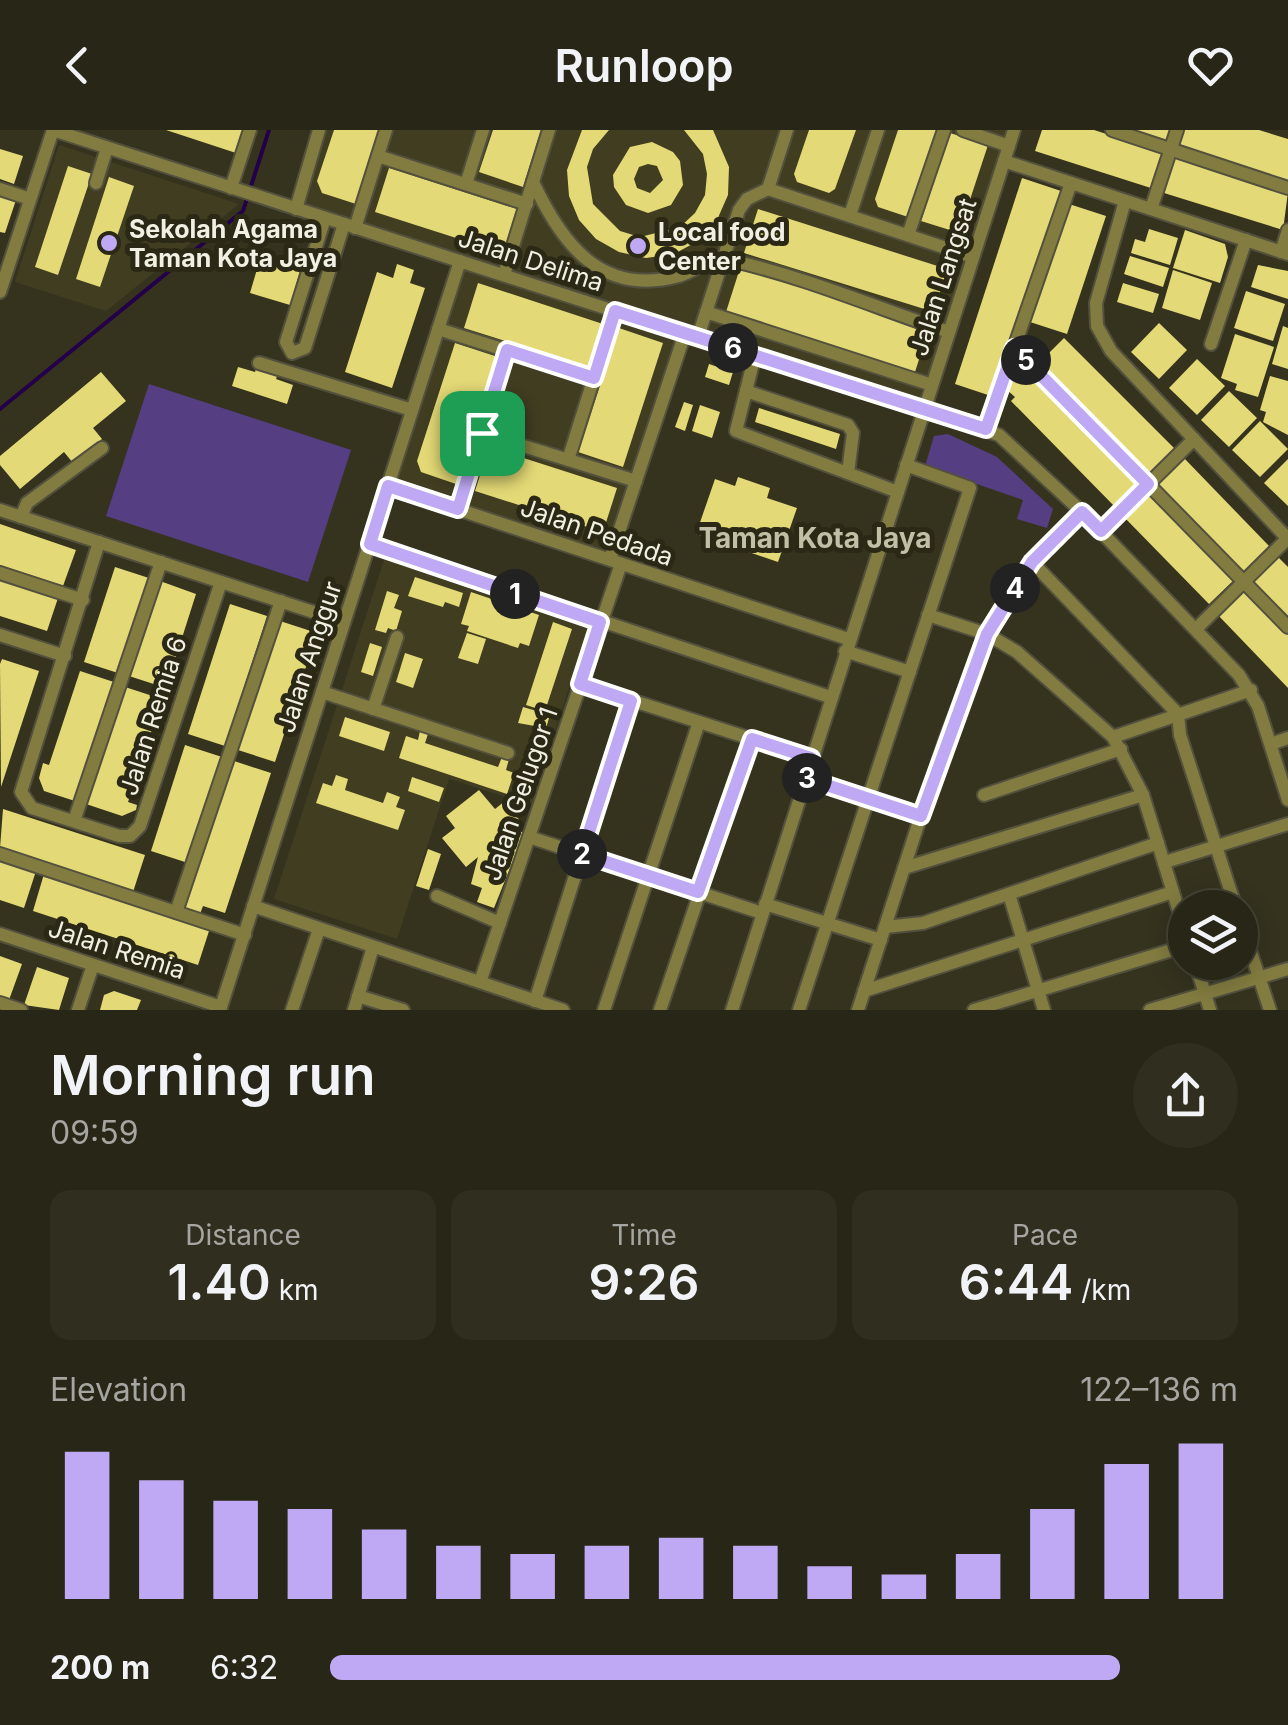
<!DOCTYPE html>
<html lang="en">
<head>
<meta charset="utf-8">
<style>
  body { margin:0; font-family:Inter,sans-serif; background:#302e1f; color:#f1f3f6; height:100vh; display:flex; flex-direction:column; font-size:38px; white-space:nowrap }
  * { box-sizing:border-box; margin:0 }
  p { font-size:32px; color:#a5a5a1 }
  .icon { flex:none; width:55px; height:55px; fill:none; stroke:currentColor; stroke-width:2; stroke-linecap:round; stroke-linejoin:round }
  .map { position:relative; height:880px; overflow:hidden }
  .details { display:flex; flex-direction:column; background:#282616; flex:1 }
  .details>* { flex:none }
  .fabs { position:absolute; left:1168px; top:760px; display:grid; gap:20px }
  .fabs a { display:grid; place-items:center; width:90px; height:90px; border-radius:50%; background:#282616; box-shadow:0 5px 25px #0003,0 0 0 2px #444335; font-size:50px }
  .pin { position:absolute; display:grid; place-items:center; width:85px; height:85px; color:#fff; margin:-42px; border-radius:20px; box-shadow:0 5px 15px #0006 }
  .km { position:absolute; width:50px; height:50px; margin:-25px; border-radius:50%; background:#222; color:#fff; font-size:28px; line-height:50px; text-align:center }
  .round { display:grid; place-items:center; flex:none; width:105px; height:105px; border-radius:52px; background:#302e1f }
  .head { display:flex; align-items:center; justify-content:space-between; height:170px; padding:0 50px }
  h1 { font-size:55px; font-weight:600; line-height:75px }
  .figures { display:grid; grid-template-columns:repeat(3,1fr); gap:15px; height:170px; padding:10px 50px }
  .figures div { display:grid; align-content:center; border-radius:20px; background:#302e1f; text-align:center }
  .figures b { font-size:50px; font-weight:600 }
  .figures small { font-size:28px; font-weight:400 }
  .figures p { font-size:28px }
  .chart { height:280px; padding:20px 50px }
  .chart p { display:flex; justify-content:space-between }
  .chart svg { width:100%; height:180px; margin-top:10px; stroke:#bfa9f4; stroke-width:6 }
  ul { padding:0 50px; list-style:none; font-size:32px }
  li { display:grid; grid-template-columns:160px 120px 1fr; align-items:center; height:75px }
  li i { height:25px; border-radius:12px; background:#bfa9f4 }
  header { display:flex; justify-content:space-between; align-items:center; height:130px; padding:0 50px; background:#282616; font-size:45px; font-weight:600 }
  .map>svg:first-child { display:block }
  .built { fill:#403d21 }
  .green { fill:#563e83 }
  .lines { fill:none; stroke-linecap:round; stroke-linejoin:round }
  .stream { stroke:#230049; stroke-width:4 }
  .building { fill:#e3d976; fill-rule:evenodd }
  .minor-casing { stroke:#53513e; stroke-width:16 }
  .minor { stroke:#827c40; stroke-width:12 }
  .route-casing { stroke:#fff; stroke-width:20 }
  .route { stroke:#bfa9f4; stroke-width:12 }
  .poi-dot { fill:#bfa9f4; stroke:#2b2915; stroke-width:4 }
  .labels { text-anchor:middle; dominant-baseline:central; stroke-width:10; stroke-linejoin:round; paint-order:stroke }
  .poi-label { font-size:25px; font-weight:bold; fill:#f1f0e3; stroke:#2b2915; text-anchor:start }
  .street-label { font-size:25px; fill:#f1f0e3; stroke:#2b2915 }
  .neighbourhood-label { font-size:28px; font-weight:bold; fill:#c1bfa6; stroke:#2b2915 }
</style>
</head>
<body>
<header><svg class="icon" aria-label="back" viewBox="0 0 24 24"><path d="M15 5l-7 7 7 7"/></svg>Runloop<svg class="icon" aria-label="heart" viewBox="0 0 24 24"><path d="M12 20l-8-8c-3-5 5-10 8-4 3-6 11-1 8 4z"/></svg></header>
<div class="map">
<svg width="1288" height="880" viewBox="0 0 1288 880">
  <rect width="100%" height="100%" fill="#35331e"/>
  <g class="built">
    <polygon points="314,0 1019,0 925,289 687,212 612,436 379,358 451,136 288,84"/>
    <polygon points="59,15 239,74 106,181 15,152"/>
    <polygon points="385,427 590,494 531,675 449,649 397,809 274,769"/>
  </g>
  <g class="green">
    <polygon points="149,254 351,320 308,452 106,386"/>
    <polygon points="948,304 997,327 1053,379 1047,398 1017,389 1023,370 925,336 934,306"/>
  </g>
  <g class="lines">
    <polyline class="stream" points="0,279 243,81 269,0"/>
  </g>
  <g class="building">
    <polygon points="166,0 244,0 236,23"/>
    <polygon points="334,0 381,0 356,74 322,63 317,51"/>
    <polygon points="493,0 541,0 523,57 479,42"/>
    <polygon points="582,0 609,0 593,19 587,37 593,74 620,101 640,107 680,97 695,83 705,65 707,44 703,24 684,0 713,0 729,37 728,65 717,90 698,111 674,124 646,128 619,122 596,109 579,90 569,66 567,40"/>
    <polygon points="809,0 856,0 835,59 829,63 797,52 794,44"/>
    <polygon points="898,0 939,0 911,88 878,77 875,69"/>
    <polygon points="1042,0 1094,0 1166,23 1154,59 1035,21"/>
    <polygon points="1123,0 1172,0 1168,15"/>
    <polygon points="1183,0 1259,0 1288,9 1288,54 1178,18"/>
    <polygon points="950,3 988,15 961,97 953,101 921,91"/>
    <path d="M 652,12 L 673,22 L 680,31 L 683,55 L 671,75 L 648,83 L 626,75 L 614,57 L 613,45 L 630,17 ZM 648,34 L 657,36 L 663,50 L 650,63 L 637,58 L 634,49 L 639,37 Z"/>
    <polygon points="0,19 23,26 14,54 0,49"/>
    <polygon points="1176,26 1288,62 1283,100 1164,63"/>
    <polygon points="68,36 92,44 58,145 35,137"/>
    <polygon points="389,38 517,79 503,123 375,82"/>
    <polygon points="109,47 134,56 100,157 76,149"/>
    <polygon points="1022,48 1061,61 994,267 955,254"/>
    <polygon points="0,65 16,70 5,103 0,102"/>
    <polygon points="1069,74 1106,86 1067,204 1030,192"/>
    <polygon points="758,79 947,139 934,182 744,123"/>
    <polygon points="1149,99 1178,108 1170,135 1131,123 1135,109 1145,112"/>
    <polygon points="1185,100 1225,114 1228,127 1220,153 1173,138"/>
    <polygon points="1130,126 1169,138 1163,157 1124,144"/>
    <polygon points="260,129 300,141 290,175 250,163"/>
    <polygon points="397,134 414,140 410,153 425,158 392,258 345,242 377,142 393,148"/>
    <polygon points="1258,135 1288,141 1288,169 1251,157"/>
    <polygon points="740,138 929,198 915,242 726,182"/>
    <polygon points="1173,140 1212,153 1200,190 1162,178"/>
    <polygon points="478,153 606,195 592,238 464,198"/>
    <polygon points="1123,153 1159,164 1153,183 1117,172"/>
    <polygon points="1246,161 1285,174 1273,211 1234,198"/>
    <polygon points="1159,193 1187,220 1159,249 1131,222"/>
    <polygon points="1283,196 1288,198 1288,239 1272,234"/>
    <polygon points="619,198 663,213 623,337 578,322"/>
    <polygon points="1235,204 1274,217 1258,267 1235,260 1237,254 1221,248"/>
    <polygon points="1064,208 1176,320 1149,347 1037,235"/>
    <polygon points="455,213 498,227 456,354 421,342 417,331"/>
    <polygon points="1197,229 1225,256 1197,285 1169,258"/>
    <polygon points="1018,231 1141,356 1117,379 1011,271 1015,267 1007,260"/>
    <polygon points="258,234 279,241 276,249 293,255 287,274 232,256 238,237 255,242"/>
    <polygon points="709,234 733,242 729,255 705,247"/>
    <polygon points="101,242 126,271 93,298 102,309 73,333 64,322 20,359 0,335 0,326"/>
    <polygon points="1270,246 1288,251 1288,305 1263,292 1266,282 1260,280"/>
    <polygon points="1229,261 1257,288 1229,317 1201,290"/>
    <polygon points="684,272 693,275 685,301 675,297"/>
    <polygon points="700,275 720,282 712,308 692,301"/>
    <polygon points="759,278 840,304 836,319 755,292"/>
    <polygon points="1260,291 1288,319 1260,347 1232,320"/>
    <polygon points="489,317 617,358 603,402 475,361"/>
    <polygon points="1183,327 1270,417 1243,443 1156,353"/>
    <polygon points="1288,329 1288,376 1264,353"/>
    <polygon points="738,347 770,358 767,368 797,378 778,432 696,404 715,349 735,356"/>
    <polygon points="1146,361 1234,450 1209,474 1122,385"/>
    <polygon points="0,394 76,420 63,456 0,435"/>
    <polygon points="1276,425 1288,437 1288,491 1249,451"/>
    <polygon points="115,437 152,449 121,544 84,532"/>
    <polygon points="0,445 59,465 47,501 0,486"/>
    <polygon points="415,447 463,463 459,477 445,472 443,477 408,466"/>
    <polygon points="160,451 196,464 166,558 129,546"/>
    <polygon points="1243,457 1288,504 1288,558 1216,483"/>
    <polygon points="387,461 399,465 394,478 402,481 396,501 388,498 386,503 375,500"/>
    <polygon points="471,462 539,485 529,516 520,513 518,518 467,501 469,496 461,494"/>
    <polygon points="230,474 267,486 225,616 188,604"/>
    <polygon points="280,491 317,503 275,632 238,620"/>
    <polygon points="553,492 572,499 545,581 526,575"/>
    <polygon points="467,503 486,509 478,534 458,528"/>
    <polygon points="370,513 382,517 373,546 361,542"/>
    <polygon points="405,523 423,529 413,558 396,552"/>
    <polygon points="2,529 39,541 1,657 0,534"/>
    <polygon points="80,541 117,553 78,672 44,661 39,648 43,633 49,635"/>
    <polygon points="125,557 162,569 128,672 137,675 136,680 122,686 86,674"/>
    <polygon points="523,577 550,585 546,598 518,593"/>
    <polygon points="345,587 390,602 384,621 339,606"/>
    <polygon points="420,601 428,604 425,613 498,637 502,627 509,629 506,640 514,643 507,664 399,628 406,606 418,610"/>
    <polygon points="185,615 222,627 188,733 151,721"/>
    <polygon points="234,631 271,643 225,783 203,776 200,784 185,779"/>
    <polygon points="336,645 348,649 345,660 383,673 387,662 400,667 396,677 405,680 398,700 316,673 323,653 332,656"/>
    <polygon points="412,647 444,658 439,672 408,661"/>
    <polygon points="479,660 495,679 505,671 520,691 510,698 524,703 494,778 477,772 482,758 471,754 478,727 466,737 442,708 455,698 446,686"/>
    <polygon points="3,679 145,725 133,762 0,718"/>
    <polygon points="428,719 441,724 429,760 416,756"/>
    <polygon points="0,729 36,741 24,778 0,770"/>
    <polygon points="44,744 210,798 198,835 33,781"/>
    <polygon points="0,826 22,834 9,870 0,867"/>
    <polygon points="37,837 69,848 59,880 24,875"/>
    <polygon points="114,861 141,870 137,880 100,880 104,865"/>
  </g>
  <g class="lines">
    <g class="minor-casing">
      <g id="minor">
        <polyline points="53,0 999,305 1082,382 1239,545 1258,576 1288,670"/>
        <polyline points="963,0 1009,16"/>
        <polyline points="1112,0 1288,58"/>
        <polyline points="378,26 527,74"/>
        <polyline points="1004,31 1288,124"/>
        <path d="M 533,52 C 562,114 601,167 679,146 C 694,141 714,126 729,130 C 803,146 877,178 949,202"/>
        <polyline points="96,53 107,18"/>
        <polyline points="466,54 483,0"/>
        <polyline points="231,58 250,0"/>
        <polyline points="0,59 30,69"/>
        <polyline points="768,59 973,127"/>
        <polyline points="1125,71 1096,173 1097,196 1111,221 1288,409"/>
        <polyline points="296,79 319,0"/>
        <polyline points="1151,79 1177,0"/>
        <polyline points="850,85 878,0"/>
        <polyline points="325,88 286,212 292,223 305,218 344,94"/>
        <polyline points="355,98 386,0"/>
        <polyline points="908,105 944,0"/>
        <polyline points="1281,122 1288,100"/>
        <polyline points="504,145 549,0"/>
        <polyline points="0,162 53,0"/>
        <polyline points="706,182 932,255"/>
        <polyline points="438,199 594,248"/>
        <polyline points="698,207 739,80 747,69 768,59 787,0"/>
        <polyline points="1211,214 1246,110"/>
        <polyline points="1015,218 1288,497"/>
        <polyline points="755,225 736,301 898,362"/>
        <polyline points="259,233 412,280"/>
        <polyline points="746,261 848,295 853,303 848,343"/>
        <polyline points="986,299 1071,53"/>
        <polyline points="482,303 636,351"/>
        <polyline points="568,330 615,181"/>
        <polyline points="388,356 848,509"/>
        <polyline points="458,379 507,220"/>
        <polyline points="0,380 344,492"/>
        <polyline points="21,387 27,373 102,318"/>
        <polyline points="1101,401 1194,309"/>
        <polyline points="99,412 21,662 32,678 119,706 130,706 140,696 221,452"/>
        <polyline points="370,414 830,567"/>
        <polyline points="610,429 685,203"/>
        <polyline points="1032,432 1178,584 1180,605 1236,778"/>
        <polyline points="0,443 83,470"/>
        <polyline points="928,485 987,504 1017,522 1113,607 1143,665 1185,801"/>
        <polyline points="1196,499 1288,408"/>
        <polyline points="0,505 65,526"/>
        <polyline points="845,521 910,542"/>
        <polyline points="581,554 811,628"/>
        <polyline points="322,562 508,623"/>
        <polyline points="373,579 397,507"/>
        <polyline points="1113,607 1251,560"/>
        <polyline points="1271,614 1288,608"/>
        <polyline points="805,647 921,687"/>
        <polyline points="984,665 1121,619"/>
        <polyline points="74,691 161,432"/>
        <polyline points="529,707 762,783"/>
        <polyline points="0,724 245,805"/>
        <polyline points="1165,732 1288,694"/>
        <polyline points="904,738 1143,665"/>
        <polyline points="1009,764 1044,880"/>
        <polyline points="437,766 500,793"/>
        <polyline points="765,774 881,810"/>
        <polyline points="253,776 563,880"/>
        <polyline points="176,782 281,471"/>
        <polyline points="1240,790 1270,880"/>
        <polyline points="885,797 923,793 1158,713"/>
        <polyline points="0,804 221,877"/>
        <polyline points="1195,832 1210,880"/>
        <polyline points="480,852 621,434"/>
        <polyline points="864,861 1173,762"/>
        <polyline points="358,866 403,880"/>
        <polyline points="535,871 631,571"/>
        <polyline points="0,873 21,880"/>
        <polyline points="78,880 93,835"/>
        <polyline points="220,880 460,131"/>
        <polyline points="292,880 319,799"/>
        <polyline points="354,880 373,817"/>
        <polyline points="604,880 699,592"/>
        <polyline points="660,880 752,609"/>
        <polyline points="732,880 1014,0"/>
        <polyline points="799,880 970,358 906,335"/>
        <polyline points="858,880 946,608 987,504 1032,432 1082,382"/>
        <polyline points="974,880 1185,816"/>
        <polyline points="1150,880 1288,839"/>
      </g>
    </g>
    <use href="#minor" class="minor"/>
  </g>
  <g class="lines">
    <g class="route-casing">
      <polygon id="route" points="615,181 986,299 1014,218 1148,354 1101,401 1082,382 1032,432 987,504 921,686 805,648 811,628 752,609 698,762 582,724 631,571 580,554 600,492 370,414 388,356 458,379 507,220 594,248"/>
    </g>
    <use href="#route" class="route"/>
  </g>
  <g class="poi-dot">
    <circle cx="109" cy="113" r="10"/>
    <circle cx="638" cy="116" r="10"/>
  </g>
  <g class="labels">
    <g class="poi-label">
      <text x="129" y="99">Sekolah Agama<tspan x="129" dy="29">Taman Kota Jaya</tspan></text>
      <text x="658" y="102">Local food<tspan x="658" dy="29">Center</tspan></text>
    </g>
    <g class="street-label">
      <text transform="translate(531 130) rotate(18)">Jalan Delima</text>
      <text transform="translate(943 147) rotate(-72)">Jalan Langsat</text>
      <text transform="translate(597 402) rotate(19)">Jalan Pedada</text>
      <text transform="translate(309 527) rotate(-72)">Jalan Anggur</text>
      <text transform="translate(153 586) rotate(-72)">Jalan Remia 6</text>
      <text transform="translate(520 664) rotate(-71)">Jalan Gelugor 1</text>
      <text transform="translate(117 819) rotate(18)">Jalan Remia</text>
    </g>
    <g class="neighbourhood-label">
      <text x="815" y="408">Taman Kota Jaya</text>
    </g>
  </g>
</svg>
<div class="fabs">
<a><svg class="icon" aria-label="layers" viewBox="0 0 24 24"><path d="M12 4l9 5-9 5-9-5zM3 14l9 5 9-5"/></svg></a>
</div>
<div class="pin" style="left:482px;top:303px;background:#1e9e55"><svg class="icon" aria-label="arrive" viewBox="0 0 24 24"><path d="M6 21V4h12l-3 4 3 4H6"/></svg></div>
<b class="km" style="left:515px;top:464px">1</b>
<b class="km" style="left:582px;top:724px">2</b>
<b class="km" style="left:807px;top:648px">3</b>
<b class="km" style="left:1015px;top:458px">4</b>
<b class="km" style="left:1026px;top:230px">5</b>
<b class="km" style="left:733px;top:218px">6</b>
</div>
<section class="details">
<div class="head"><div><h1>Morning run</h1><p>09:59</p></div><a class="round"><svg class="icon" aria-label="share" viewBox="0 0 24 24"><path d="M12 15V3M7 8l5-5 5 5M5 13v7h14v-7"/></svg></a></div>
<div class="figures">
<div><p>Distance</p><b>1.40<small> km</small></b></div>
<div><p>Time</p><b>9:26</b></div>
<div><p>Pace</p><b>6:44<small> /km</small></b></div>
</div>
<div class="chart"><p><span>Elevation</span>122–136 m</p>
<svg viewBox="0 0 160 44" preserveAspectRatio="none"><path d="M5 44V8M15 44V15M25 44V20M35 44V22M45 44V27M55 44V31M65 44V33M75 44V31M85 44V29M95 44V31M105 44V36M115 44V38M125 44V33M135 44V22M145 44V11M155 44V6"/></svg>
</div>
<ul>
<li><b>200 m</b>6:32<i style="width:87%"></i></li>
</ul>
</section>
</body>
</html>
